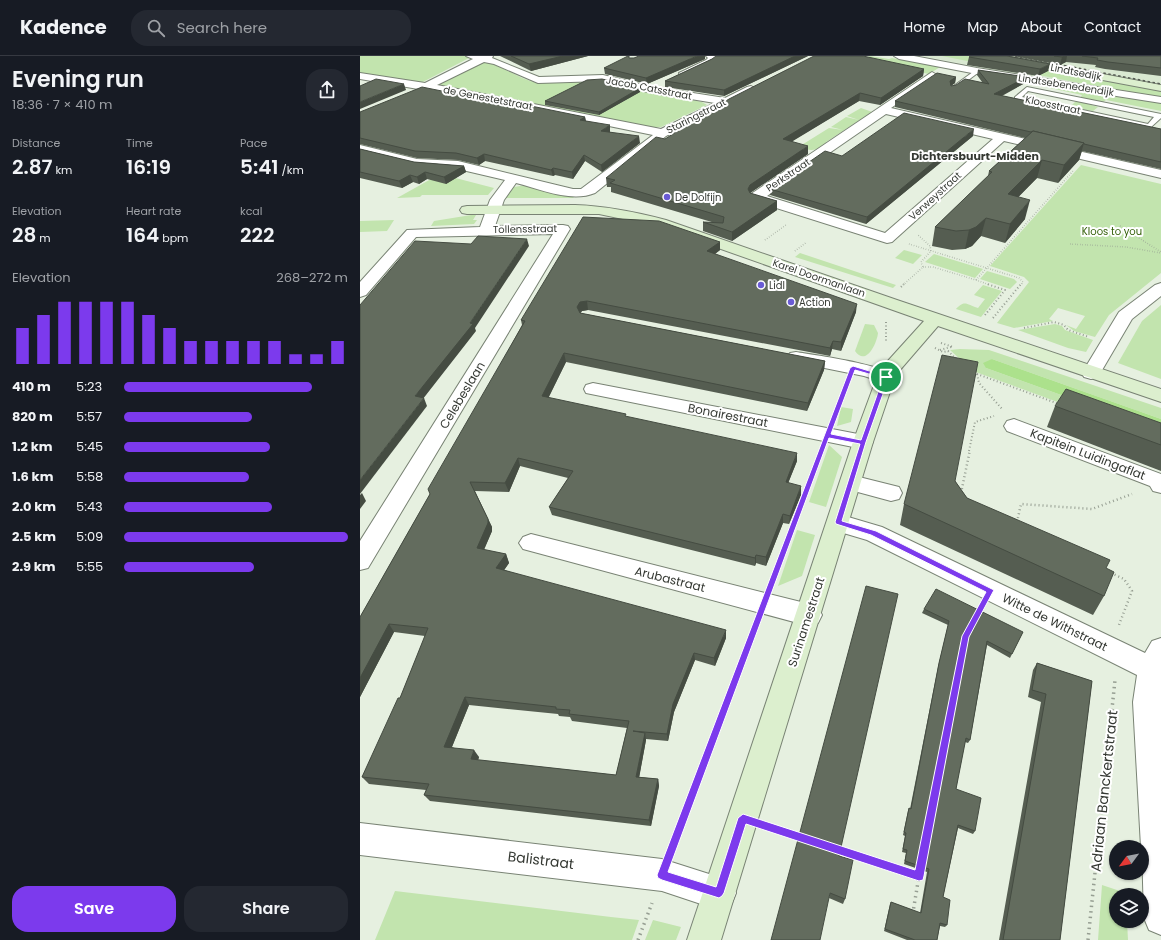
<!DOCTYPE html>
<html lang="en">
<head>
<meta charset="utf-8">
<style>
  body { margin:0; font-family:Poppins,sans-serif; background:#242831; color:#f1f3f6; height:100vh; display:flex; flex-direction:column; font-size:15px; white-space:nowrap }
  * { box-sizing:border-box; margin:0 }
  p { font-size:13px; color:#9ea1a6 }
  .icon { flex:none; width:22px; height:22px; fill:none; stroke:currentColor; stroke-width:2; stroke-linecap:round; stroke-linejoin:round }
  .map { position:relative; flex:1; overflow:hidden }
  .side { display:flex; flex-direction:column; background:#171b24; width:360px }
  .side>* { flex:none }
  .needle { width:26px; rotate:238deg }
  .tools { position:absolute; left:749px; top:784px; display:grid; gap:8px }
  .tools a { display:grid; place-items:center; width:40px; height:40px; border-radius:50%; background:#171b24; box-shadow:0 1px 3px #0004; font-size:20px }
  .pin { position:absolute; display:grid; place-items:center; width:34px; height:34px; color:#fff; margin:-17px; border:2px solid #fff; border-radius:50%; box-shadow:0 1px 4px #0007 }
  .round { display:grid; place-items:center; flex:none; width:42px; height:42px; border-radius:16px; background:#242831 }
  .overview { display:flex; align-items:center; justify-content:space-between; height:68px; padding:0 12px }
  h1 { font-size:22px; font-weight:600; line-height:30px }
  .stats { display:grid; grid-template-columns:repeat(3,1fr); gap:6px; height:68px; padding:4px 12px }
  .stats div { display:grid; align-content:center }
  .stats b { font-size:20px; font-weight:600 }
  .stats small { font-size:11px; font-weight:400 }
  .stats p { font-size:11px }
  .chart { height:112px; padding:8px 12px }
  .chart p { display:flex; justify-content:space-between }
  .chart svg { width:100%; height:72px; margin-top:4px; stroke:#7c3aed; stroke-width:6 }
  .primary-button { display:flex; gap:8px; margin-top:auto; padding:8px 12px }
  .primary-button a { flex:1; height:46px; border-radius:16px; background:#7c3aed; color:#fff; font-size:16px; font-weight:600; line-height:46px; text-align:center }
  .primary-button a+a { background:#242831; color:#f1f3f6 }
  ul { padding:0 12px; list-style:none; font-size:13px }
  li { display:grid; grid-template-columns:64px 48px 1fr; align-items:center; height:30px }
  li i { height:10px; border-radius:5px; background:#7c3aed }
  header { display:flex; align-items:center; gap:24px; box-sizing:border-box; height:56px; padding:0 20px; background:#171b24; border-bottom:1px solid #363941 }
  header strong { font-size:19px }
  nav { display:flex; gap:22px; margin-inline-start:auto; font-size:14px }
  .search { width:280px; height:36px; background:#242831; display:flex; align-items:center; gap:10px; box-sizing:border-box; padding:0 14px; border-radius:16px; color:#9ea1a6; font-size:15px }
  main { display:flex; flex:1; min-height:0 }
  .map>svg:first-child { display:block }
  .built { fill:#d9e8d1 }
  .green { fill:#c2e4ae }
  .water { fill:#ace18c }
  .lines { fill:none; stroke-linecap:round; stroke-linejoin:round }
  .lane-casing { stroke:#798374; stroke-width:2 }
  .street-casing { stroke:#798374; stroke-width:2 }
  .secondary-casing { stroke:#798374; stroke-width:2 }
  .path-far3 { stroke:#969e92; stroke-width:1.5; stroke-dasharray:0.5 2; stroke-linecap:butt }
  .path-far2 { stroke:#969e92; stroke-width:2; stroke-dasharray:1 2.5; stroke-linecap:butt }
  .path-far1 { stroke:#969e92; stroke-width:2.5; stroke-dasharray:1 3; stroke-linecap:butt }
  .path { stroke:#969e92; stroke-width:3.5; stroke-dasharray:1.5 4; stroke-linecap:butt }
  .lane { fill:#fff; fill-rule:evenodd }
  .street { fill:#fff; fill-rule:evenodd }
  .secondary { fill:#dcefce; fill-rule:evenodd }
  .rail { stroke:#565b53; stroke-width:1.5; stroke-dasharray:2.5 2.5; stroke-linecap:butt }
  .wall { fill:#555d51; fill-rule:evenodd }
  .shaded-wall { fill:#454c42 }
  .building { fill:#636c5e; stroke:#454c42; fill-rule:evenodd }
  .route { fill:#7c3aed; stroke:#fff; fill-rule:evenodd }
  .poi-dot { fill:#6a5bd5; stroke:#fff; stroke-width:1.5 }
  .labels { text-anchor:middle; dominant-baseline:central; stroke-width:4; stroke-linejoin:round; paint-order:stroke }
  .far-street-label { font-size:10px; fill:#353933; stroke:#fff }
  .far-poi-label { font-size:10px; fill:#353933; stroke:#fff; text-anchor:start }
  .far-park-label { font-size:10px; fill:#2e5b00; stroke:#fff }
  .far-neighbourhood-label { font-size:11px; font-weight:bold; fill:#353933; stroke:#fff }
  .street-label { font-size:12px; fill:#353933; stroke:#fff }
  .near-street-label { font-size:14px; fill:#353933; stroke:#fff }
</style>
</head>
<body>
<header>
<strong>Kadence</strong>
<div class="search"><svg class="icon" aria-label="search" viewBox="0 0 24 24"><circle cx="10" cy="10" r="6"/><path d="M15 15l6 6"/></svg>Search here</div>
<nav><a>Home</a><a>Map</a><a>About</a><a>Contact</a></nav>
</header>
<main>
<section class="side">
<div class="overview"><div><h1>Evening run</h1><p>18:36 · 7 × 410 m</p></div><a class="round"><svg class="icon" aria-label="share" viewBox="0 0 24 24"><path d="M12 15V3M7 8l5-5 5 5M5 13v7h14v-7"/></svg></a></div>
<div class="stats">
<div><p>Distance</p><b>2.87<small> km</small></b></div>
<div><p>Time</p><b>16:19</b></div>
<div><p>Pace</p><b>5:41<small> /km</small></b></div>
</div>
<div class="stats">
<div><p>Elevation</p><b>28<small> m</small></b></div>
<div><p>Heart rate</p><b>164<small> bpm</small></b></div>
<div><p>kcal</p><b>222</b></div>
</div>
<div class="chart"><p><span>Elevation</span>268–272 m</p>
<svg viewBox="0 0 160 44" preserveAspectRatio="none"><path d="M5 44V22M15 44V14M25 44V6M35 44V6M45 44V6M55 44V6M65 44V14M75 44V22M85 44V30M95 44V30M105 44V30M115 44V30M125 44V30M135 44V38M145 44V38M155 44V30"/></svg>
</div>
<ul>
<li><b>410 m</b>5:23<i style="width:84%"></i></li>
<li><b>820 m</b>5:57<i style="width:57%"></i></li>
<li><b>1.2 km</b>5:45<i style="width:65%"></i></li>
<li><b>1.6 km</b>5:58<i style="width:56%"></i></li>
<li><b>2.0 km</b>5:43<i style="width:66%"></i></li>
<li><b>2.5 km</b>5:09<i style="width:100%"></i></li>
<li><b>2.9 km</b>5:55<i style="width:58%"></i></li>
</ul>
<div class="primary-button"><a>Save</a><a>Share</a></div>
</section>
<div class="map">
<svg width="801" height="884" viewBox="0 0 801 884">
  <rect width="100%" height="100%" fill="#e6f0e0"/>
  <polygon class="built" points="562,0 801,0 801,46"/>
  <g class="green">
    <polygon points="0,0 107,0 111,1 59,28 0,17"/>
    <polygon points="510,0 529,3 532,2 580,11 569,18 499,5"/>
    <polygon points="582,0 624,0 801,34 801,43"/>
    <path d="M 125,6 C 143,10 159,23 177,27 L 235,25 L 342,46 L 347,49 L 301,71 L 290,71 L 92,32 L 81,29 L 79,27 L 118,7 Z"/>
    <polygon points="674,26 801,47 801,55 746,44 743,46 720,42 722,39 672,28"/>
    <polygon points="718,45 738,51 733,55 710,51 715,46"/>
    <path d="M 501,52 L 515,57 L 506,60 L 466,86 L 467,88 C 458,94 450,97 440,90 L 469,72 L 483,74 L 471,71 L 486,61 L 499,64 L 487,60 Z"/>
    <polygon points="721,109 801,128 801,217 749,259 735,281 714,275 706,269 716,273 725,260 698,252 689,263 693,265 654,272 637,267 669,226 664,221 630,210"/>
    <polygon points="80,118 134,132 128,139 62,139 60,141 37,142"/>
    <polygon points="166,129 212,140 214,142 145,142 154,131"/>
    <polygon points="111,159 116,159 113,164 117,164 114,168 71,170 74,165"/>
    <polygon points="34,164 27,175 0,176 0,165"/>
    <polygon points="544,194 562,199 553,208 535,202"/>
    <polygon points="440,197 536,229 533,232 435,201"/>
    <polygon points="574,198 623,213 615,222 565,206"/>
    <polygon points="627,215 654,223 657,226 650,233 620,223"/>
    <path d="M 623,229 L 642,235 L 621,261 L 596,253 C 605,243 607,249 618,252 L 625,243 L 614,239 Z"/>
    <polygon points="801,249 801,323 758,307 782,265"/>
    <path d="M 505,268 L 514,269 L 518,277 C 517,287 506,311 495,295 Z"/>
    <polygon points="695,268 702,270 705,274 733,284 726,296 708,292 658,274"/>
    <polygon points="600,293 629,294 641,298 801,352 801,363 632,303 626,312 801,375 801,384 613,315 590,294"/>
    <polygon points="481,351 493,353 491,366 477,370"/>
    <polygon points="469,389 482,401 466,451 449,446"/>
    <polygon points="437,474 455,479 442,520 418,530"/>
    <polygon points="742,829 772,839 756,839 756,865 767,865 768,884 738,884"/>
    <polygon points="35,835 251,861 279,864 272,884 15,884"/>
    <polygon points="293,864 321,871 316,884 285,884"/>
  </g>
  <polygon class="water" points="632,303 801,363 801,375 626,312 623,307"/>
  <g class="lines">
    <g class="lane-casing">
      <g id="lane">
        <polygon points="617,13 620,15 619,16 595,34 591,34 591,32"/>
        <path d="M 667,31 L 801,58 L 801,62 L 790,72 L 655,43 L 655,41 ZM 668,35 L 794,61 L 788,68 L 662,41 Z"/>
      </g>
    </g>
    <g class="street-casing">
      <g id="street">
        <path d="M 106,0 L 133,0 L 132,2 L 179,21 L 243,19 L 288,30 L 365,42 L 387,31 L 391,30 L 396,33 L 306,80 L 235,137 C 211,147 180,133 156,127 L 144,144 L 135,170 L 203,169 L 208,170 L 210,173 L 8,512 L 0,514 L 0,485 L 193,178 L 56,181 L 6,239 L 0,241 L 0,226 L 47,174 L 120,171 L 130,144 L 145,124 L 98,113 L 57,111 L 0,97 L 0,89 L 57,103 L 98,105 L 213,133 L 221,133 L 293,79 L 68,33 L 64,34 L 0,23 L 0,17 L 65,27 L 113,3 ZM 124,6 L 134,8 L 178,27 L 243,25 L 288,36 L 355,47 L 301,73 L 77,29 Z"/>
        <path d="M 346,0 L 356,0 L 358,2 C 352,10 331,22 320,19 L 319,17 L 346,4 L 348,2 Z"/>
        <polygon points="534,0 554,0 617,12 801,41 801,47 617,18 539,3"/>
        <path d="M 572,16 L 577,19 L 576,21 L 531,52 L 801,114 L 801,122 L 644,85 L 532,186 L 527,187 L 391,144 L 389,141 L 391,138 ZM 526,58 L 633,83 L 525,177 L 407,140 Z"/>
        <polygon points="801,227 801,240 772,263 738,321 731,323 724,321 722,317 759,256 795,229"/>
        <path d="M 436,296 C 454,299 527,309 535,321 L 533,325 L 526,327 L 504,320 L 430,305 L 427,301 L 430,297 Z"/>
        <polygon points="233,327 503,379 510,381 513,386 510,391 503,393 226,337 224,333 226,329"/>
        <polygon points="654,363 801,418 801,437 793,435 790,430 647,375 644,370 647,365"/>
        <polygon points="491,419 539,431 542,437 539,443 531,445 483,432 480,427 483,422"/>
        <polygon points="478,458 522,471 785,597 792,585 801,582 801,879 789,874 784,862 782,791 781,791 773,646 777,619 507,484 470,473 467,467 470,461"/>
        <polygon points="171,478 449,548 458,551 462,559 458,567 449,570 163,493 159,487 163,481"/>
        <polygon points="0,767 302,803 371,825 376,837 371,849 359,854 302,835 0,799"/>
      </g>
    </g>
    <g class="secondary-casing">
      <g id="secondary">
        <polygon points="626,0 646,0 801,29 801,35 631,3"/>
        <path d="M 215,149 C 246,150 276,156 306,164 L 537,244 L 801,333 L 801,346 L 578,270 L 540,314 L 535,321 L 513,386 L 361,884 L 327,884 L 493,386 L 517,321 L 526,307 L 564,265 L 296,170 L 239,158 L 107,158 L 102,157 L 100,154 L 102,151 L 107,150 Z"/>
      </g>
    </g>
    <g class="path-far3">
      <polyline points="760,170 801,196"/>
      <polyline points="405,184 426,169"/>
      <polyline points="549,188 659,222 663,226 661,229"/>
      <polyline points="710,188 766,191 801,197"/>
      <polyline points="435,195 447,186"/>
      <polyline points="563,211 573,211 616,224 713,115"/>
      <polyline points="616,224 630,229"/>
      <polyline points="543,229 563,211 561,206 571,195 570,190 558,179"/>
    </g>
    <g class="path-far2">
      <polyline points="541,231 544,228"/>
      <polyline points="625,259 645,234 627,228"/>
      <polyline points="633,262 661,228"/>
      <polyline points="526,266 526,286"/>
      <polyline points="664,272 694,266 704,269 708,274 729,281"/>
      <polyline points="581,287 593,291"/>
      <polyline points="575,292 583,296 588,295 596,303"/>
      <polyline points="580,294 591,291"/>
      <polyline points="617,318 619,327 643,354"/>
      <polyline points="617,318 699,348"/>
      <polyline points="474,361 486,330"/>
      <polyline points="609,395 615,366 634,360"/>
    </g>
    <g class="path-far1">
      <polyline points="601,437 610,394"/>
      <polyline points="657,466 661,448 732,453 772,438"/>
      <polyline points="751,517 764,523 772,535 759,569"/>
      <polyline points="413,526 460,398"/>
      <polyline points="381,609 396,570"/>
    </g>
    <g class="path">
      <polyline points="408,771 442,782"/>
      <polyline points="312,793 382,608"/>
      <polyline points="479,794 559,820 553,856"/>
      <polyline points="559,820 561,811"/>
      <polyline points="278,884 292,847"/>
      <polyline points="728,884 755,624"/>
    </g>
    <use href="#lane" class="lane"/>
    <use href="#street" class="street"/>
    <use href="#secondary" class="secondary"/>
    <polyline class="rail" points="655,0 801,28"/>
  </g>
  <g class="wall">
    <polygon points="140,0 228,0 171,15"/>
    <polygon points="448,0 364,40 305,31 305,25 352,3"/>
    <polygon points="647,0 688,15 678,20 607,9 609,1"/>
    <polygon points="654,0 801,0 801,20 745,13 735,11 736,9 706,6 700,9"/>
    <polygon points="269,2 274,2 345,3 287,28 245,18 244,12"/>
    <polygon points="564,13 563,20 520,49 499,45 432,85 448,98 390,137 417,145 417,154 372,185 343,175 343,166 355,167 251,136 251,131 247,131 246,122 305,83"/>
    <polygon points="618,14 667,21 665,27 642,40 801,73 801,113 722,95 719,104 698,127 677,122 658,141 665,163 645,187 621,180 612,190 605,193 592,194 572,190 575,171 628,120 629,115 665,82 535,51 535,45 596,21 595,27 591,30 622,26 617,19"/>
    <polygon points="280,32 280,36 239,59 185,49 185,45"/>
    <polygon points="166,52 225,61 226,65 250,76 280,87 242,116 225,105 213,123 195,119 193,120 125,105 119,109 98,104 57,102 0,88 0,56"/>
    <polygon points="613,80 506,168 410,139 410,133 482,100"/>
    <polygon points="0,93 54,106 104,110 106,116 86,128 67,123 59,128 53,126 42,132 0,122"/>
    <path d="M 360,186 L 360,194 L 355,198 L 496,256 L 481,295 L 472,293 L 470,300 L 228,254 L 222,255 L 220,257 L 465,305 L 464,314 L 447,355 L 206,306 L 188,342 L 266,361 L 437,405 L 428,427 L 441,439 L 429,468 L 423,467 L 406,510 L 396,507 L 395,510 L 192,459 L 189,451 L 208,422 L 160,410 L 149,436 L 115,435 L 132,471 L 132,475 L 124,494 L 146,498 L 149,507 L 144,514 L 366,582 L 355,610 L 335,604 L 314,656 L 308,685 L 286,683 L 286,684 L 279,721 L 298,723 L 299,730 L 291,770 L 70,745 L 64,739 L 66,734 L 9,728 L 2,721 L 40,642 L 65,580 L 34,576 L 0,641 L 0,561 L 70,438 L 162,269 L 161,264 ZM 109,649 L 198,658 L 199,660 L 210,661 L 212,665 L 267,672 L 256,719 L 118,704 L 119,701 L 92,691 Z"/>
    <polygon points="695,350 801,367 801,415 687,371"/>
    <polygon points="595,425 607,442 746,512 744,540 733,559 540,469 544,448"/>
    <polygon points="564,553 663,576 650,602 627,589 610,684 608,687 605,686 596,733 615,775 613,778 598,772 583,841 587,869 585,871 580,870 577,884 547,884 524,875 530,848 531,846 560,857 567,816 544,808 546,797 542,796 545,780 543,779 548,755 549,752 550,753 578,611 588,569 562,557"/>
    <polygon points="677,607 732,625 700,884 639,884 681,646 668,641 673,614"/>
    <polygon points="479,800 485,843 483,848 469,842"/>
  </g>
  <g class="shaded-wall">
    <polygon points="203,0 228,0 171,15 169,8"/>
    <polygon points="337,0 345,0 345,3 287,28 286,22"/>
    <polygon points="435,0 448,0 364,40 364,34"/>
    <polygon points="705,0 707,0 706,6 700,9 702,1"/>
    <polygon points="690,8 688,15 678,20 680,13"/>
    <polygon points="564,13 563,20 520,49 521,42"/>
    <polygon points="596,21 595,27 589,31 590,25"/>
    <polygon points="667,21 665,27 633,44 634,38"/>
    <polygon points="44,28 46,34 0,53 0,46"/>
    <polygon points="280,32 280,36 239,59 239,56"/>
    <polygon points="500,37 499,45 423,91 423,83"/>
    <polygon points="225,61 226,67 220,64"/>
    <polygon points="250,69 250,76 242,81 241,75"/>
    <polygon points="614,73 613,80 506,168 507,161"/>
    <polygon points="279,80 280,87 242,116 241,109"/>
    <polygon points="724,87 719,104 698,127 704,109"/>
    <polygon points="448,90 448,98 390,137 388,133 390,129"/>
    <polygon points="124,98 125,105 119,109 117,102"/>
    <polygon points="224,99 225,105 213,123 212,116"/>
    <polygon points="682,104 677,122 643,157 648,138"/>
    <polygon points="104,110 106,116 86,128 84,121"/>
    <polygon points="193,112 195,119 193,120 191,114"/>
    <polygon points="65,116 67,123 59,128 57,121"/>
    <polygon points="50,119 53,126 42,132 39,125"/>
    <polygon points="670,144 665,163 645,187 650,168"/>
    <polygon points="417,145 417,154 372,185 372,176"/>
    <polygon points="626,162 621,180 612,190 605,193 609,174"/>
    <polygon points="167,183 169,190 115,272 116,275 59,348 55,340 110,267"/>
    <polygon points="360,186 360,194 348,203 347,195"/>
    <polygon points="227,245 228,254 222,255 219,259 217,251 220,246"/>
    <polygon points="497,248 496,256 481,295 481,286"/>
    <polygon points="473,285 472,293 470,300 470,292"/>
    <polygon points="204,297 206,306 185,349 182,340"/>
    <polygon points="465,305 464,314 447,355 448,347"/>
    <polygon points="64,342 67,350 0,438 0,424"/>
    <polygon points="437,397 437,405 425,435 426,426"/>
    <polygon points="158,402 160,410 149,436 145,427"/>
    <polygon points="441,430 441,439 429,468 430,460"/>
    <polygon points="2,437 6,445 0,453 0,439"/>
    <polygon points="423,458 423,467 406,510 406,501"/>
    <polygon points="128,463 132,471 132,475 121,500 117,492"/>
    <polygon points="146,498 149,507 140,520 136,512"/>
    <polygon points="396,499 396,507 395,510 395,502"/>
    <polygon points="29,568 34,576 0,641 0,622"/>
    <polygon points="366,574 366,582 355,610 354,602"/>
    <polygon points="334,597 335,604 314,656 308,685 307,678 313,648"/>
    <polygon points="105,641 109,649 89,698 84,691"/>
    <polygon points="285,677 286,684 278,728 276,721"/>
    <polygon points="114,694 119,701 116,710 111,703"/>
    <polygon points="298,723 299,730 291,770 289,764"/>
  </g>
  <g class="building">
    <polygon points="151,0 203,0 169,8"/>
    <polygon points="268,0 269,0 269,2 274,2 279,0 337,0 286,22 244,12"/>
    <polygon points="356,0 435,0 364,34 305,25 352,3"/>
    <polygon points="454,0 503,0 564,13 521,42 500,37 423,83 448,90 390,129 388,133 390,137 417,145 372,176 343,166 363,167 364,161 250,127 255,124 246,122 296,81 305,83 369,43"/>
    <polygon points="611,0 647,0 690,8 680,13 609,1"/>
    <polygon points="694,0 705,0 702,1"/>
    <polygon points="722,0 801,0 801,12 748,6 737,4 738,2"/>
    <polygon points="618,14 667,21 634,38 801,73 801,106 724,88 724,87 673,75 671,76 535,45 577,17 596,21 590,25 591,30 596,29 605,23 629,28"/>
    <polygon points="16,23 44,28 0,46 0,30"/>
    <polygon points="242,23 280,32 239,56 185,45 227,24"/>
    <polygon points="62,31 166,52 171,50 225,61 220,64 250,69 241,75 279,80 241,109 224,99 212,116 193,112 191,114 124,98 117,102 96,97 55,95 0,82 0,56"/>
    <polygon points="544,57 614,73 507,161 410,133 465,95 482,100"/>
    <polygon points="673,75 724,87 704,109 682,104 648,138 670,144 650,168 626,162 616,171 609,174 596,175 575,171 632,116 629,115"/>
    <polygon points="0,93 54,106 104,110 84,121 65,116 57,121 50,119 39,125 0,116"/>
    <path d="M 223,161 L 299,165 L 360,186 L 347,195 L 497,248 L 481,286 L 473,285 L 470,292 L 227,245 L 220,246 L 217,251 L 220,257 L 465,305 L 448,347 L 204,297 L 182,340 L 266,358 L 265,360 L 437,397 L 426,426 L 441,430 L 430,460 L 423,458 L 406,501 L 396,499 L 395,502 L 189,451 L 213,415 L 158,402 L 145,427 L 110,426 L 128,463 L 128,467 L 117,492 L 146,498 L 136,512 L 366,574 L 354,602 L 334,597 L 313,648 L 307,678 L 273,675 L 285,677 L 276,721 L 298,723 L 289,764 L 64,739 L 69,728 L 2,721 L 38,642 L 40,642 L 68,572 L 29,568 L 0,622 L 0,561 L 70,438 L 68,433 L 165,265 L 161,264 ZM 105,641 L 196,651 L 196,653 L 210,654 L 209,658 L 269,665 L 256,719 L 111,703 L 114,694 L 84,691 Z"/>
    <polygon points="118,180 167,183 110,267 113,268 55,340 64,342 0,424 0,249 55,185 111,188"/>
    <polygon points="582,299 618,306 595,425 607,442 750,504 746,512 754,516 744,540 544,448"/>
    <polygon points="706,333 801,367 801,389 695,350"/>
    <polygon points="506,530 538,538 479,800 493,804 485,843 470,837 460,884 411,884"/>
    <polygon points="576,533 663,576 652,598 627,585 610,684 606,682 596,733 621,742 615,775 598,769 583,841 590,844 587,869 580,867 577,884 555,884 525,873 531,846 561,857 569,813 545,805 547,794 543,793 546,777 544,776 549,752 551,753 579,607 589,565 564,553"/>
    <polygon points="677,607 732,625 700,884 643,884 686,638 672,634"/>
  </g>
  <path class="route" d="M 493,310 L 529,321 L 506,386 L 482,465 L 516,475 L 634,534 L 609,581 L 564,820 L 563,824 L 559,825 L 386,768 L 364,837 L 362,840 L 359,842 L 302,824 L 298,822 L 297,819 L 490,312 ZM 495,314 L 523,322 L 501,384 L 471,378 ZM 469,382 L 500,388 L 475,466 L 476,468 L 511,479 L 626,536 L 602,580 L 555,814 L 383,758 L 378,762 L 356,831 L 308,816 Z"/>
  <g class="poi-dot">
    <circle cx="307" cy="141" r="4"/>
    <circle cx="401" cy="229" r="4"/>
    <circle cx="431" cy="246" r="4"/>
  </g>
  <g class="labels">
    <g class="far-street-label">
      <text transform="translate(716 16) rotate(11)">Lindtsedijk</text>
      <text transform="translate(706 29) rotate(9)">Lindtsebenedendijk</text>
      <text transform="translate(289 32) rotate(11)">Jacob Catsstraat</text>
      <text transform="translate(128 42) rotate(11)">de Genestetstraat</text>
      <text transform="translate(693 49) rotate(12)">Kloosstraat</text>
      <text transform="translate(336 60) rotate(-27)">Staringstraat</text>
      <text transform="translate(428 119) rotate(-34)">Perkstraat</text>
      <text transform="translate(575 140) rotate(-42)">Verweystraat</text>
      <text transform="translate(165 173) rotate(-1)">Tollensstraat</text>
      <text transform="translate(459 222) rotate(19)">Karel Doormanlaan</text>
    </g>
    <g class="far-poi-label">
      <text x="315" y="141">De Dolfijn</text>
      <text x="409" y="229">Lidl</text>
      <text x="439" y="246">Action</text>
    </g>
    <g class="far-park-label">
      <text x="752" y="175">Kloos to you</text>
    </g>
    <g class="far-neighbourhood-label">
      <text x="615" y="100">Dichtersbuurt-Midden</text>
    </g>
    <g class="street-label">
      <text transform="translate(102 339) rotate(-59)">Celebeslaan</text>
      <text transform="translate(368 359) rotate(11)">Bonairestraat</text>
      <text transform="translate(728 398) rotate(21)">Kapitein Luidingaflat</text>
      <text transform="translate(310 523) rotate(14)">Arubastraat</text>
      <text transform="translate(446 566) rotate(-72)">Surinamestraat</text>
      <text transform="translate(695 566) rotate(26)">Witte de Withstraat</text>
    </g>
    <g class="near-street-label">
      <text transform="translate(744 735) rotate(-84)">Adriaan Banckertstraat</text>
      <text transform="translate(181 804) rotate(7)">Balistraat</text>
    </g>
  </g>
</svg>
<div class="tools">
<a><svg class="needle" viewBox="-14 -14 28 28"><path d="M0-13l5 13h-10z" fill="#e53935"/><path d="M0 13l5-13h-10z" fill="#9ea1a6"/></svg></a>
<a><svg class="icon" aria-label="layers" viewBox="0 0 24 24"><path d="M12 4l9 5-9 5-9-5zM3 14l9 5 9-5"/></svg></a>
</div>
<div class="pin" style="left:526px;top:321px;background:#1e9e55"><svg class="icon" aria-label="arrive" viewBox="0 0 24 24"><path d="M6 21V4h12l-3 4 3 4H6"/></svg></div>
</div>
</main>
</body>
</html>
